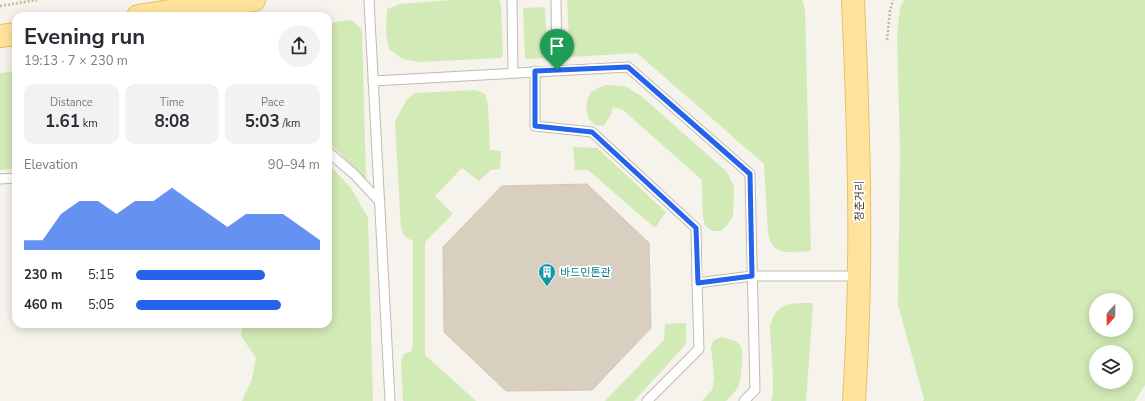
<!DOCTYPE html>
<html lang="en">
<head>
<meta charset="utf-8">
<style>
  body { margin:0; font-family:"Nunito Sans","Noto Sans KR",sans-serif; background:#f2f2f3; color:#2b2b33; height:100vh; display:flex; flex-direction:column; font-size:15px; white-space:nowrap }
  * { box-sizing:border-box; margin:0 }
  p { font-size:13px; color:#7c7c81 }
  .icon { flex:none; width:22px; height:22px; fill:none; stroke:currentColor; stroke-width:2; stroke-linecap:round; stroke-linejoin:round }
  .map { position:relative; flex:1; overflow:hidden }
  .side { position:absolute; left:12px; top:12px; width:320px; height:316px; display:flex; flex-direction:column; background:#fff; border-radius:12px; box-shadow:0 2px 10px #0003 }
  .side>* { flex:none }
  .needle { width:26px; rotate:201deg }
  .buttons { position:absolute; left:1089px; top:293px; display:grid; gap:8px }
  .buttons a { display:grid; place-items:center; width:44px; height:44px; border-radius:50%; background:#fff; box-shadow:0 2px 10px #0003; font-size:20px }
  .pin { position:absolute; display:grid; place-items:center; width:34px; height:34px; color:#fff; margin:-41px -17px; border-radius:50% 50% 50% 0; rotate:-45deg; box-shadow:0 0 4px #0007 }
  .pin .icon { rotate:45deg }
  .round { display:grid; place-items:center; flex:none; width:42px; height:42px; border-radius:21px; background:#f2f2f3 }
  .headline { display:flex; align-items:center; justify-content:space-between; height:68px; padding:0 12px }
  h1 { font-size:22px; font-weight:700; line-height:30px }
  .stats { display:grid; grid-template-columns:repeat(3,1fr); gap:6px; height:68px; padding:4px 12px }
  .stats div { display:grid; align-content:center; border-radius:10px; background:#f2f2f3; text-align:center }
  .stats b { font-size:17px; font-weight:700 }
  .stats small { font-size:11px; font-weight:400 }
  .stats p { font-size:11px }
  .chart { height:112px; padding:8px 12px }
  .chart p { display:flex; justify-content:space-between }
  .chart svg { width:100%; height:72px; margin-top:4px; fill:#2563eb; opacity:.7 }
  ul { padding:0 12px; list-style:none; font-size:13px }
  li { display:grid; grid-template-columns:64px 48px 1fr; align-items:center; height:30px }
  li i { height:10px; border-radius:5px; background:#2563eb }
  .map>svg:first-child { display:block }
  .green { fill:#d2eab5; fill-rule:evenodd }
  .building { fill:#d8cfc1; stroke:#d3c7b4 }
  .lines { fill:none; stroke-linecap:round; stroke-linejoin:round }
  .lane-casing { stroke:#c2bbae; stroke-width:11 }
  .primary-casing { stroke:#e6c16a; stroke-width:24 }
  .path { stroke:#c4b79f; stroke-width:2.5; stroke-dasharray:2 2; stroke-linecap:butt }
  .lane { stroke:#fff; stroke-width:9 }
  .primary { stroke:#ffe39c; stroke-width:22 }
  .route-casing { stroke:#fff; stroke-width:8 }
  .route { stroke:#2563eb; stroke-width:5 }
  .labels { text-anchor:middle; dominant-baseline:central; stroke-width:3.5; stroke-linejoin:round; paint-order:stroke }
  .street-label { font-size:11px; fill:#4b4439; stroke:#fff }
  .culture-label { font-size:11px; fill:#0d838f; stroke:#fff; text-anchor:start }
</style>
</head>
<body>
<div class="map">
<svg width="1145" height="401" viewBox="0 0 1145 401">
  <rect width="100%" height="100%" fill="#f6f3ec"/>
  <g class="green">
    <polygon points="450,0 499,0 501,5 503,53 501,58 420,62 403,59 389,49 386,32 387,9 400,4"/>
    <path d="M 567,0 L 802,0 L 805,9 L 811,251 C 798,252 779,256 771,243 C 770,240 769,236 768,233 L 764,164 L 637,53 L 570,57 Z"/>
    <path d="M 904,0 L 1145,0 L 1145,385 L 1135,401 L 923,401 L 924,399 L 898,305 L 900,151 L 897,36 L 900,9 ZM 1096,300 L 1126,300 L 1126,330 L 1096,330 ZM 1096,352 L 1126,352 L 1126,382 L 1096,382 Z"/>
    <polygon points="545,7 547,58 525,59 523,8"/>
    <polygon points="351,20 362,29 366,180 328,142 328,23"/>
    <polygon points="16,71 16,169 0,170 0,73"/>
    <path d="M 605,85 L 625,86 L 641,96 L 726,171 L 734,186 L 733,216 L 727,225 L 721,231 L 713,231 L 705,226 C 701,211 703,195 702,180 L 623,110 L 613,107 L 610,116 L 604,126 L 595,125 L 588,118 L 586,104 L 591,92 Z"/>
    <polygon points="476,90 485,94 488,104 490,150 501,151 500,169 491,170 479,181 462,168 435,196 453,214 425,242 425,355 476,401 403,401 401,361 404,354 411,351 413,346 413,241 405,237 401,229 395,121 408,98 416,93"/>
    <polygon points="573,147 597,148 666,212 655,228 588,170 575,170"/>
    <polygon points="328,165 331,167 351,188 368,218 373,401 242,401 252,379 256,358 241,336 243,324 328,324"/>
    <path d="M 813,303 L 806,401 L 771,401 L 773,395 L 773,378 L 770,326 C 772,321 773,315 777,311 C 786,302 801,303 813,303 Z"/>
    <polygon points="686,323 686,344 634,401 605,401 664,340 665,324"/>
    <path d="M 722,337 C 728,339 738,340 741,347 C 744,353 741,381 738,387 C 735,392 730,397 726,401 L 702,401 L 712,390 L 714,378 L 711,346 L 714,340 Z"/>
  </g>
  <polygon class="building" points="587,184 649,243 651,328 592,390 506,391 444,332 443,247 502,186"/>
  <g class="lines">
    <g class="lane-casing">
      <g id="lane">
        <polyline points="369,0 390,401"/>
        <polyline points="512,0 513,73"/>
        <polyline points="556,0 557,70"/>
        <polyline points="535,71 535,126 592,132 696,228 697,283"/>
        <polyline points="373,81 628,67 750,174 755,390 744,401"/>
        <polyline points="328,152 354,174 380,202"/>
        <polyline points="0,179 16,178"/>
        <polyline points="647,401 699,349 697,283 752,276 859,276"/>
      </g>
    </g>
    <g class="primary-casing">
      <g id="primary">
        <path d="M 853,0 C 859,134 863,267 854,401"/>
        <polyline points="138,16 215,4 254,0"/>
        <polyline points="0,36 16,34"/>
      </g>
    </g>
    <g class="path">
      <polyline points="0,6 37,0"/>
      <polyline points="887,40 890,11 893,0"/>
    </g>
    <use href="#lane" class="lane"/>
    <use href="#primary" class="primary"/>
  </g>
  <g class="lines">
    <g class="route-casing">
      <polygon id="route" points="628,67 750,174 752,276 698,283 696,228 592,132 535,126 535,71"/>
    </g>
    <use href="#route" class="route"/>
  </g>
  <defs>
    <g id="building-pin" transform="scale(0.9)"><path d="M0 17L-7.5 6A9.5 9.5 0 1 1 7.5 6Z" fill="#0f9aa8" stroke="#fff"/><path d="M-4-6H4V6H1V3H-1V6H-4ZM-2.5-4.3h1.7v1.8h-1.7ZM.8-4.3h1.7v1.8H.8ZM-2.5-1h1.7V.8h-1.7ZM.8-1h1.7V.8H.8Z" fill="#fff"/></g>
  </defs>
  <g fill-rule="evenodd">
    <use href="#building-pin" x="547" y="272"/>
  </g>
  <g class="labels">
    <g class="street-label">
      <text transform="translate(859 201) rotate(-90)">청춘거리</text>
    </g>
    <g class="culture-label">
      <text x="560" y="272">바드민톤관</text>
    </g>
  </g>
</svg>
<div class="buttons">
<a><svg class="needle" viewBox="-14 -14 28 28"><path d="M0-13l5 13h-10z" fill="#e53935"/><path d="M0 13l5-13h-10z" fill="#7c7c81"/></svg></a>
<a><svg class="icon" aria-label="layers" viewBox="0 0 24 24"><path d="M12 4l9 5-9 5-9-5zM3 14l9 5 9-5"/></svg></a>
</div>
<div class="pin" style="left:557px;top:70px;background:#1e9e55"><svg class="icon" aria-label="arrive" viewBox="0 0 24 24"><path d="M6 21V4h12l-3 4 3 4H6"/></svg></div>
<section class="side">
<div class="headline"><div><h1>Evening run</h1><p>19:13 · 7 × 230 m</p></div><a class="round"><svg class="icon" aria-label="share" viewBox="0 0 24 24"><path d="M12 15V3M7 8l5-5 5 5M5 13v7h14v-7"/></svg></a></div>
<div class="stats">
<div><p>Distance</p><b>1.61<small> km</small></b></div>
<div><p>Time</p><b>8:08</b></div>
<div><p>Pace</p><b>5:03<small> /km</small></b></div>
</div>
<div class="chart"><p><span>Elevation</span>90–94 m</p>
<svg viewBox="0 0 160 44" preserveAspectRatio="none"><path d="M0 44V38L10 38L20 22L30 14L40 14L50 22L60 14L70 14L80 6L90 14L100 22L110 30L120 22L130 22L140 22L150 30L160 38V44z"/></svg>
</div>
<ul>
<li><b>230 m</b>5:15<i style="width:70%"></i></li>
<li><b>460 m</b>5:05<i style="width:79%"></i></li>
</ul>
</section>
</div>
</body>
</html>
